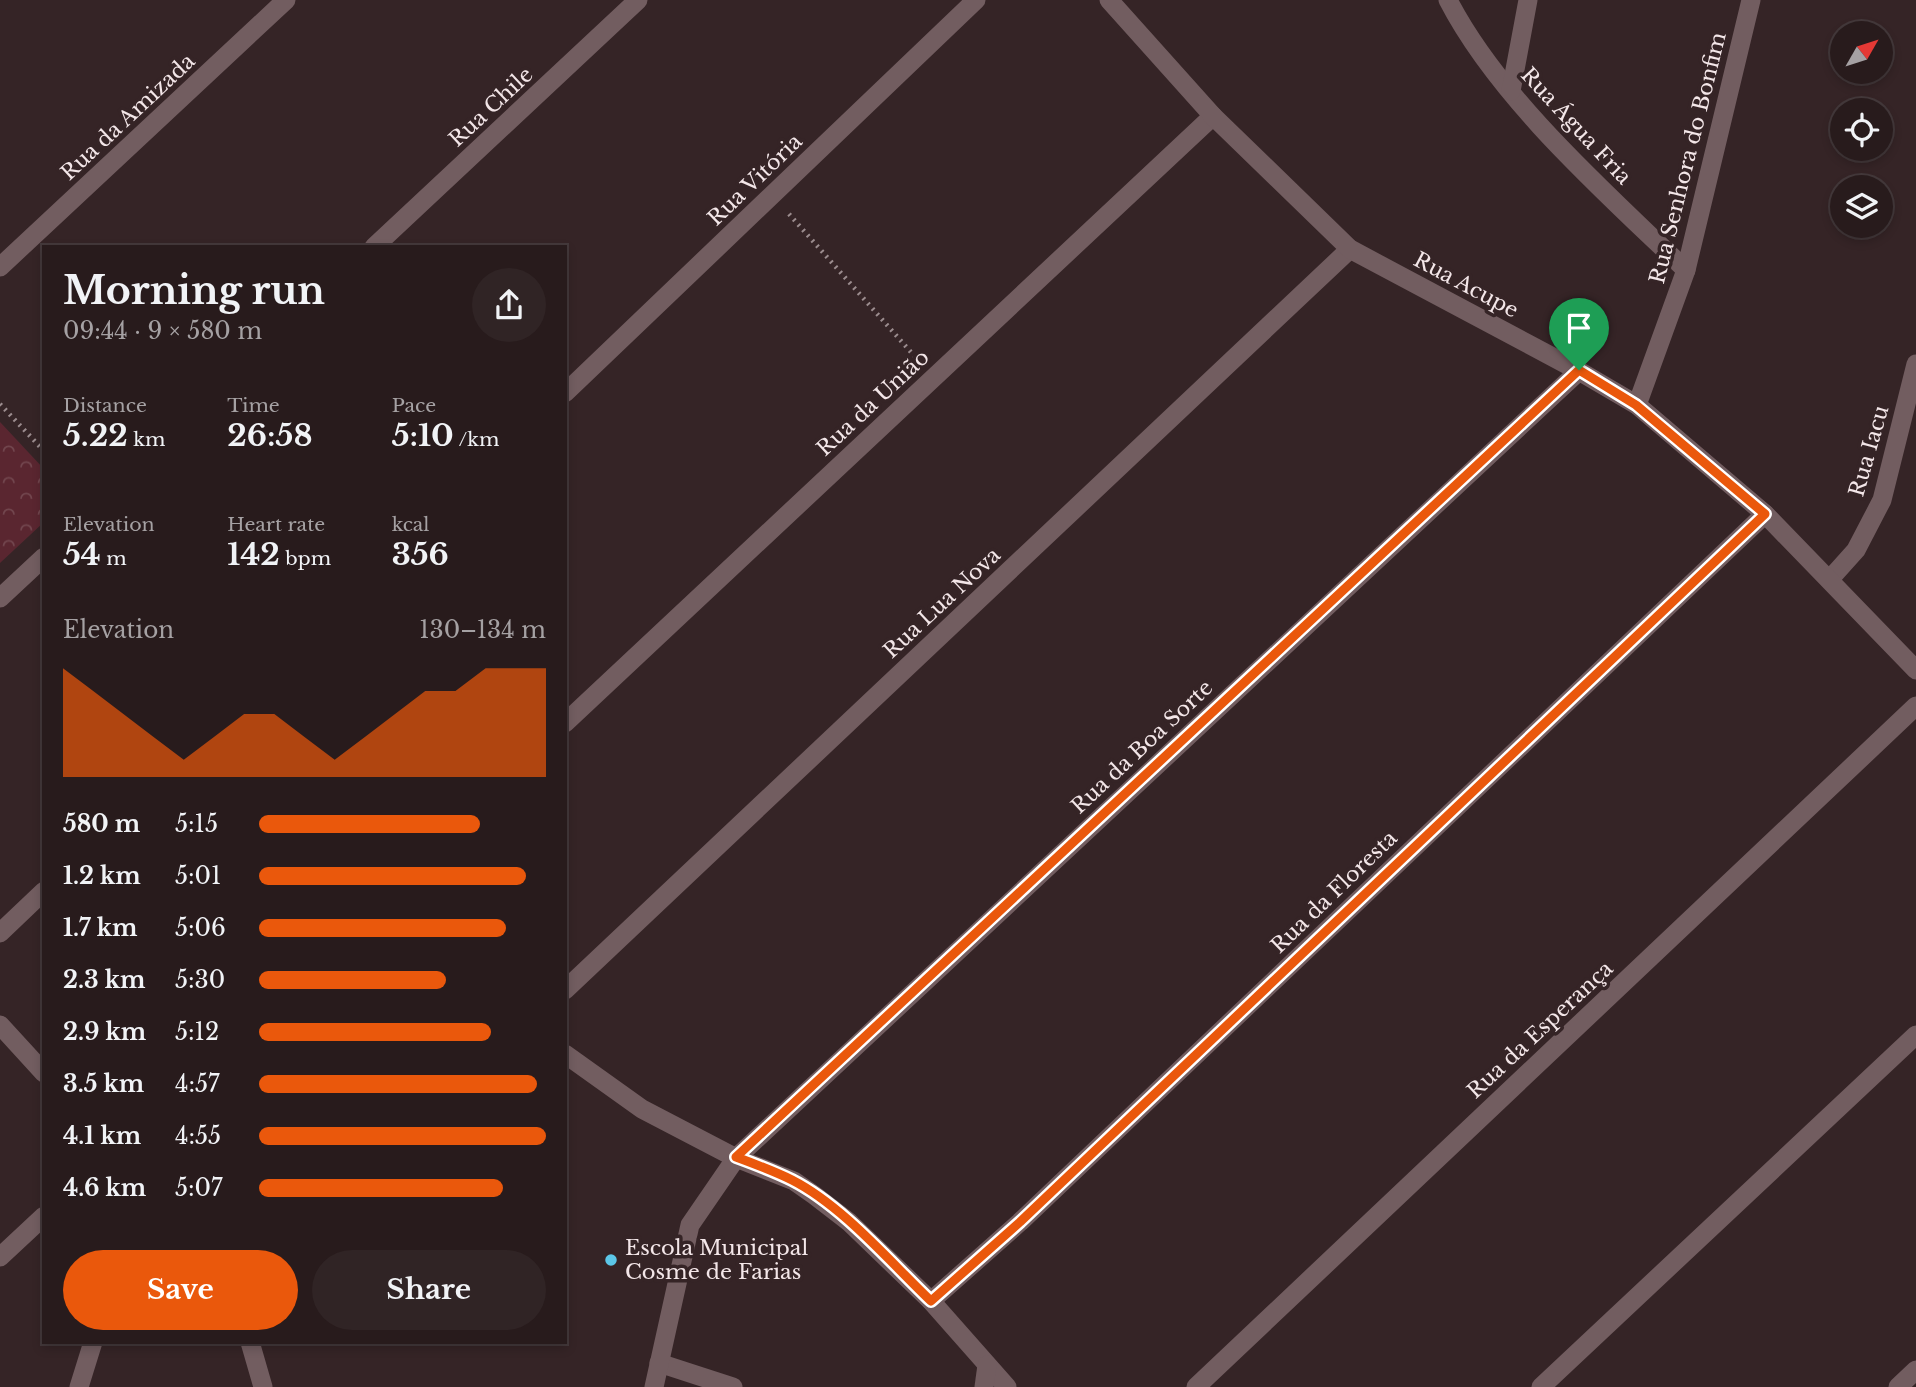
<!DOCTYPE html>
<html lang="en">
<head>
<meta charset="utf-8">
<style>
  body { margin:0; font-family:"Libre Baskerville",serif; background:#302425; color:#f1f3f6; height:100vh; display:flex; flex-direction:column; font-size:26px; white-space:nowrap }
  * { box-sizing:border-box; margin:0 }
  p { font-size:23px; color:#a5a1a3 }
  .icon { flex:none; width:38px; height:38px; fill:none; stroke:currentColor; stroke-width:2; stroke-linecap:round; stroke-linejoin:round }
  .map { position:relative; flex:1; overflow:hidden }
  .side { position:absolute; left:42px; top:245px; width:525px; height:1099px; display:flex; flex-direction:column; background:#281b1c; border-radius:0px; box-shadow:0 4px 10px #0003,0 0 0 2px #44393b }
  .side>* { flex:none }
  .needle { width:46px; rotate:51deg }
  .buttons { position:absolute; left:1830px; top:21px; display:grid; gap:14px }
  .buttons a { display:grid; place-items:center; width:63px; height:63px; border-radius:50%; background:#281b1c; box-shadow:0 4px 10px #0003,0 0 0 2px #44393b; font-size:35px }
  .pin { position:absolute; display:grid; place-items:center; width:60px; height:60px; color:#fff; margin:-72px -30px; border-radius:50% 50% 50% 0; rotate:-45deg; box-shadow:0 0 7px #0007 }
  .pin .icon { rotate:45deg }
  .round { display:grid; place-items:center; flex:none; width:74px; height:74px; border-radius:37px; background:#302425 }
  .overview { display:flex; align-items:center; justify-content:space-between; height:119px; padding:0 21px }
  h1 { font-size:38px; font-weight:700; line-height:52px }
  .figures { display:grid; grid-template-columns:repeat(3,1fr); gap:10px; height:119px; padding:7px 21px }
  .figures div { display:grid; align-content:center }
  .figures b { font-size:30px; font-weight:700 }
  .figures small { font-size:19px; font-weight:400 }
  .figures p { font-size:19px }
  .chart { height:196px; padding:14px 21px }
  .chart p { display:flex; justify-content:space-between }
  .chart svg { width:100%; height:126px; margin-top:7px; fill:#ea580c; opacity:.7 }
  .cta { display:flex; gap:14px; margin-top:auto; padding:14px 21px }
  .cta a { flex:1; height:80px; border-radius:42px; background:#ea580c; color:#fff; font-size:28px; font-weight:700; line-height:80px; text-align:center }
  .cta a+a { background:#302425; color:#f1f3f6 }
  ul { padding:0 21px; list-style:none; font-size:23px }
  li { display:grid; grid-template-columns:112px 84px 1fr; align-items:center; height:52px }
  li i { height:18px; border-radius:9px; background:#ea580c }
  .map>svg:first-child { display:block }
  .park { fill:url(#park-crowns) }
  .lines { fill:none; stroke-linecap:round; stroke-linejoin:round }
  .path { stroke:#9b8c8e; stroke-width:4.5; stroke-dasharray:2 5; stroke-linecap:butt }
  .minor { stroke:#725d60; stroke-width:19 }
  .tertiary { stroke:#725d60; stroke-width:19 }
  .route-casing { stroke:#fff; stroke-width:14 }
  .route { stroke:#ea580c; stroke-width:9 }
  .poi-dot { fill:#5cc7e8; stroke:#352426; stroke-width:2.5 }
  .labels { text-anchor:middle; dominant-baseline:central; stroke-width:7; stroke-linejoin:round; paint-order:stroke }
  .street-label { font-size:21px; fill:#f3e6e8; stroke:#352426 }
  .poi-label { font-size:21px; fill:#f3e6e8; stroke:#352426; text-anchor:start }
</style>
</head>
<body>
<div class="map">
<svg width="1916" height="1387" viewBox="0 0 1916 1387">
  <defs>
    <pattern id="park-crowns" width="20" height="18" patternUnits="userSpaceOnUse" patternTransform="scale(1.75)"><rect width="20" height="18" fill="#5a2630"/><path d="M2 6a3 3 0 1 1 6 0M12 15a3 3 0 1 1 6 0" fill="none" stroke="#72464e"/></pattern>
  </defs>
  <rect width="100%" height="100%" fill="#352426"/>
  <polygon class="park" points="0,422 44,469 44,522 0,563"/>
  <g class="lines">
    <g class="path">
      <polyline points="789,214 918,360"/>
      <polyline points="0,404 44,451"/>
    </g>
    <g class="minor">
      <path d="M 1448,0 C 1499,99 1606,193 1686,270"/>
      <polyline points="1511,91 1528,0"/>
      <polyline points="374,247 638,0"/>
      <polyline points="0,267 286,0"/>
      <polyline points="565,393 976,0"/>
      <polyline points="1637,405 1686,270 1751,0"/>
      <polyline points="1830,579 1856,550 1882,500 1916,364"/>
      <polyline points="0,598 44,557"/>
      <polyline points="565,723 1213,116"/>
      <polyline points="0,933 44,891"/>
      <polyline points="565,990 1350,249"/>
      <polyline points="0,1025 44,1073"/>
      <polyline points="565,1054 642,1109 736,1158 794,1181 814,1195 849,1222 931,1301 1007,1387"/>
      <polyline points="0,1257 44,1216"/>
      <polyline points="931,1301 1020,1222 1765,514"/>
      <polyline points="250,1342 263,1387"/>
      <polyline points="659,1363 733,1387"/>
      <polyline points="79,1387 93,1342"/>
      <polyline points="654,1387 690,1225 736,1158 1579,371"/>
      <polyline points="984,1387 987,1365"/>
      <polyline points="1196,1387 1916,706"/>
      <polyline points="1541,1387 1916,1035"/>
      <polyline points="1898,1387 1916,1370"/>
    </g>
    <polyline class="tertiary" points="1109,0 1213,116 1350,249 1579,371 1637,405 1765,514 1916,670"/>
  </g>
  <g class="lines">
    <g class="route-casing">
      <path id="route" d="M 1579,370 L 1636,405 L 1765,514 L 1020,1222 L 931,1301 C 890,1262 843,1206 792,1180 C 774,1171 755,1164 736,1157 Z"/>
    </g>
    <use href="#route" class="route"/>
  </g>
  <circle class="poi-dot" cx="611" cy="1260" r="7"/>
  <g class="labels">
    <g class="street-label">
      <text transform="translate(491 107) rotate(-43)">Rua Chile</text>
      <text transform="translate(128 117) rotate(-43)">Rua da Amizada</text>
      <text transform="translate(1576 126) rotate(47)">Rua Água Fria</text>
      <text transform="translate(1688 158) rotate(-76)">Rua Senhora do Bonfim</text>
      <text transform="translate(755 180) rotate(-44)">Rua Vitória</text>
      <text transform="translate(1466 285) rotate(28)">Rua Acupe</text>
      <text transform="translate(873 403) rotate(-43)">Rua da União</text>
      <text transform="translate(1869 451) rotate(-74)">Rua Iacu</text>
      <text transform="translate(942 603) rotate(-43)">Rua Lua Nova</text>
      <text transform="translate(1142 747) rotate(-43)">Rua da Boa Sorte</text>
      <text transform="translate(1334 892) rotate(-44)">Rua da Floresta</text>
      <text transform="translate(1540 1030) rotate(-43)">Rua da Esperança</text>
    </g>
    <g class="poi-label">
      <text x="625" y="1248">Escola Municipal<tspan x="625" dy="24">Cosme de Farias</tspan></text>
    </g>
  </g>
</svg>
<div class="buttons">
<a><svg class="needle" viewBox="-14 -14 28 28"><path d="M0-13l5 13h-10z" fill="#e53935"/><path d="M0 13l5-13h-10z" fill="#a5a1a3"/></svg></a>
<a><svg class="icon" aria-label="locate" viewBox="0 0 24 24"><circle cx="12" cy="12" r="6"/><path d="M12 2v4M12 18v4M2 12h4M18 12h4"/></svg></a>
<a><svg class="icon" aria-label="layers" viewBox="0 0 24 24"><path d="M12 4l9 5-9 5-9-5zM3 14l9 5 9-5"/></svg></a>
</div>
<div class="pin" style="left:1579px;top:370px;background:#1e9e55"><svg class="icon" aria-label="arrive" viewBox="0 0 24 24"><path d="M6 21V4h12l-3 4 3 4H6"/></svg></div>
<section class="side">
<div class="overview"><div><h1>Morning run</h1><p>09:44 · 9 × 580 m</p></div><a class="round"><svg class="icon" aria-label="share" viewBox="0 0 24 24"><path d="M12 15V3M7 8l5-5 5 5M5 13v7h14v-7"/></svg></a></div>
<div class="figures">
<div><p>Distance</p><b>5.22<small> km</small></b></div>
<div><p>Time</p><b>26:58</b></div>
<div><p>Pace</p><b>5:10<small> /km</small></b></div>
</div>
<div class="figures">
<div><p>Elevation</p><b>54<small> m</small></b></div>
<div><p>Heart rate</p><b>142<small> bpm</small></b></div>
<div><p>kcal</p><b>356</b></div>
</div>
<div class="chart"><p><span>Elevation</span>130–134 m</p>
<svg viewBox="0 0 160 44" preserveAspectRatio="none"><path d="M0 44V6L10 14L20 22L30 30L40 38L50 30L60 22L70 22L80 30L90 38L100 30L110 22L120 14L130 14L140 6L150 6L160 6V44z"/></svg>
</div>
<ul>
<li><b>580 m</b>5:15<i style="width:77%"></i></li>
<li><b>1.2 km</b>5:01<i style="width:93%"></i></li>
<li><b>1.7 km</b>5:06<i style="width:86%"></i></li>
<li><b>2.3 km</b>5:30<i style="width:65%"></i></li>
<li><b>2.9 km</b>5:12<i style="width:81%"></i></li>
<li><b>3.5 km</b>4:57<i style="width:97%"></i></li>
<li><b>4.1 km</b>4:55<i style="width:100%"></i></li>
<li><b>4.6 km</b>5:07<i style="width:85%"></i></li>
</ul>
<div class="cta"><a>Save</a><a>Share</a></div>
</section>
</div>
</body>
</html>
